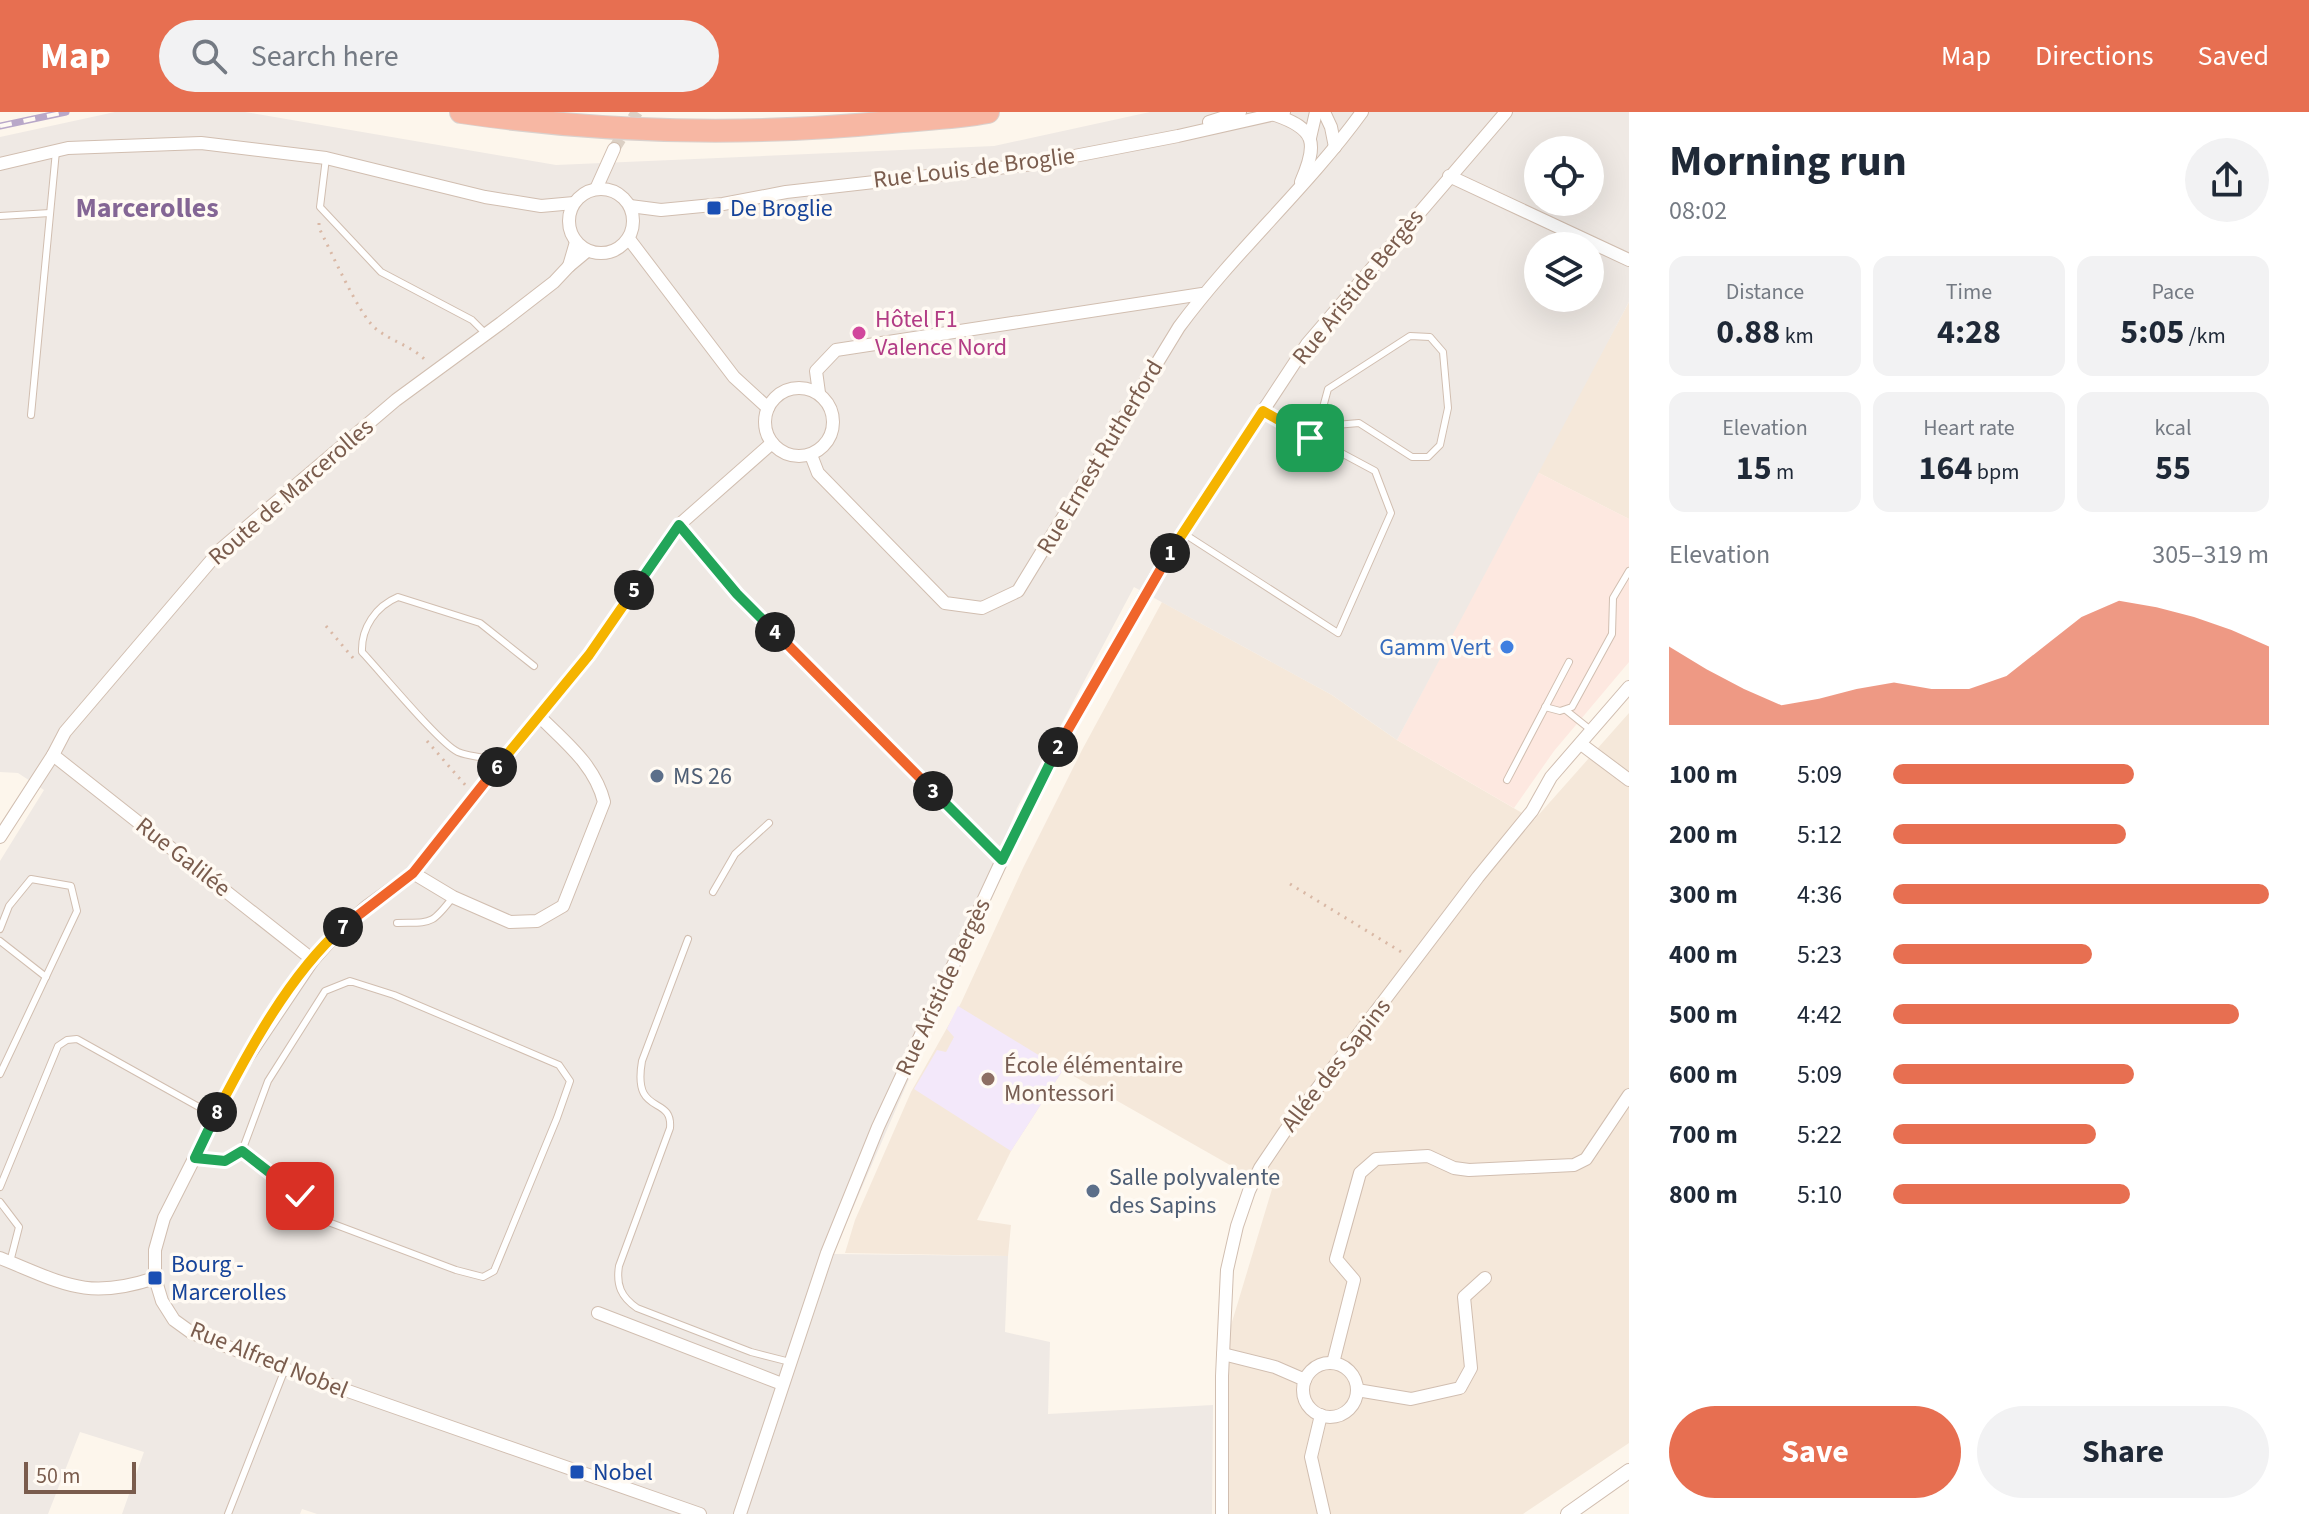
<!DOCTYPE html>
<html lang="en">
<head>
<meta charset="utf-8">
<style>
  body { margin:0; font-family:"Source Sans 3",sans-serif; background:#f2f2f3; color:#1f2937; height:100vh; display:flex; flex-direction:column; font-size:30px; white-space:nowrap }
  * { box-sizing:border-box; margin:0 }
  p { font-size:26px; color:#747a83 }
  .icon { flex:none; width:44px; height:44px; fill:none; stroke:currentColor; stroke-width:2; stroke-linecap:round; stroke-linejoin:round }
  .map { position:relative; flex:1; overflow:hidden }
  .details { display:flex; flex-direction:column; background:#fff; width:680px }
  .details>* { flex:none }
  .fabs { position:absolute; left:1524px; top:24px; display:grid; gap:16px }
  .fabs a { display:grid; place-items:center; width:80px; height:80px; border-radius:50%; background:#fff; box-shadow:0 8px 32px #0002; font-size:40px }
  .scale { position:absolute; left:24px; bottom:20px; width:112px; box-sizing:border-box; padding-left:8px; border:4px solid #7a5c4d; border-top:0; font-size:22px; line-height:28px; white-space:nowrap; color:#7a5c4d; -webkit-text-stroke:6px #fffaf3; paint-order:stroke }
  .pin { position:absolute; display:grid; place-items:center; width:68px; height:68px; color:#fff; margin:-34px; border-radius:16px; box-shadow:0 4px 12px #0006 }
  .km { position:absolute; width:40px; height:40px; margin:-20px; border-radius:50%; background:#222; color:#fff; font-size:22px; line-height:40px; text-align:center }
  .round { display:grid; place-items:center; flex:none; width:84px; height:84px; border-radius:42px; background:#f2f2f3 }
  .headline { display:flex; align-items:center; justify-content:space-between; height:136px; padding:0 40px }
  h1 { font-size:44px; font-weight:700; line-height:60px }
  .figures { display:grid; grid-template-columns:repeat(3,1fr); gap:12px; height:136px; padding:8px 40px }
  .figures div { display:grid; align-content:center; border-radius:16px; background:#f2f2f3; text-align:center }
  .figures b { font-size:34px; font-weight:700 }
  .figures small { font-size:22px; font-weight:400 }
  .figures p { font-size:22px }
  .chart { height:224px; padding:16px 40px }
  .chart p { display:flex; justify-content:space-between }
  .chart svg { width:100%; height:144px; margin-top:8px; fill:#e76f51; opacity:.7 }
  .button { display:flex; gap:16px; margin-top:auto; padding:16px 40px }
  .button a { flex:1; height:92px; border-radius:48px; background:#e76f51; color:#fff; font-size:32px; font-weight:700; line-height:92px; text-align:center }
  .button a+a { background:#f2f2f3; color:#1f2937 }
  ul { padding:0 40px; list-style:none; font-size:26px }
  li { display:grid; grid-template-columns:128px 96px 1fr; align-items:center; height:60px }
  li i { height:20px; border-radius:10px; background:#e76f51 }
  header { display:flex; align-items:center; gap:48px; box-sizing:border-box; height:112px; padding:0 40px; background:#e76f51; color:#fff }
  header strong { font-size:38px }
  nav { display:flex; gap:44px; margin-inline-start:auto; font-size:28px }
  .search { width:560px; height:72px; background:#f2f2f3; display:flex; align-items:center; gap:20px; box-sizing:border-box; padding:0 28px; border-radius:44px; color:#747a83; font-size:30px }
  main { display:flex; flex:1; min-height:0 }
  .map>svg:first-child { display:block }
  .residential { fill:#f5e8da }
  .commercial { fill:#fde8e0 }
  .industrial { fill:#efe9e4; fill-rule:evenodd }
  .education { fill:#f3e8fa }
  .lines { fill:none; stroke-linecap:round; stroke-linejoin:round }
  .minor-tunnel { stroke:#dcd0c4; stroke-width:12; stroke-dasharray:12 6; stroke-linecap:butt }
  .service-casing { stroke:#d1beb0; stroke-width:8 }
  .minor-casing { stroke:#d1beb0; stroke-width:14 }
  .tertiary-casing { stroke:#d1beb0; stroke-width:16 }
  .motorway-casing { stroke:#dad1cd; stroke-width:24 }
  .path { stroke:#d9b8a5; stroke-width:3; stroke-dasharray:2 6; stroke-linecap:butt }
  .service { stroke:#fff; stroke-width:6 }
  .minor { stroke:#fff; stroke-width:12 }
  .tertiary { stroke:#fff; stroke-width:14 }
  .motorway { stroke:#f7b7a3; stroke-width:22 }
  .rail-casing { stroke:#b9a8c9; stroke-width:7 }
  .rail { stroke:#fffaf3; stroke-width:4; stroke-dasharray:12; stroke-linecap:butt }
  .split-1-casing { stroke:#fff; stroke-width:16 }
  .split-2-casing { stroke:#fff; stroke-width:16 }
  .split-3-casing { stroke:#fff; stroke-width:16 }
  .split-4-casing { stroke:#fff; stroke-width:16 }
  .split-5-casing { stroke:#fff; stroke-width:16 }
  .split-6-casing { stroke:#fff; stroke-width:16 }
  .split-7-casing { stroke:#fff; stroke-width:16 }
  .split-8-casing { stroke:#fff; stroke-width:16 }
  .split-9-casing { stroke:#fff; stroke-width:16 }
  .split-1 { stroke:#f5b400; stroke-width:10 }
  .split-2 { stroke:#f0652b; stroke-width:10 }
  .split-3 { stroke:#22a559; stroke-width:10 }
  .split-4 { stroke:#f0652b; stroke-width:10 }
  .split-5 { stroke:#22a559; stroke-width:10 }
  .split-6 { stroke:#f5b400; stroke-width:10 }
  .split-7 { stroke:#f0652b; stroke-width:10 }
  .split-8 { stroke:#f5b400; stroke-width:10 }
  .split-9 { stroke:#22a559; stroke-width:10 }
  .transit-dot { fill:#1a4fb4; stroke:#fffaf3; stroke-width:3 }
  .hotel-dot { fill:#d1479c; stroke:#fffaf3; stroke-width:3 }
  .shop-dot { fill:#3f7fe0; stroke:#fffaf3; stroke-width:3 }
  .service-dot { fill:#5c6f8a; stroke:#fffaf3; stroke-width:3 }
  .education-dot { fill:#8d6e63; stroke:#fffaf3; stroke-width:3 }
  .labels { text-anchor:middle; dominant-baseline:central; stroke-width:7; stroke-linejoin:round; paint-order:stroke }
  .street-label { font-size:24px; fill:#7a5c4d; stroke:#fffaf3 }
  .transit-label { font-size:24px; fill:#164399; stroke:#fffaf3; text-anchor:start }
  .hotel-label { font-size:24px; fill:#b23c85; stroke:#fffaf3; text-anchor:start }
  .shop-label { font-size:24px; fill:#366cbe; stroke:#fffaf3; text-anchor:end }
  .service-label { font-size:24px; fill:#4e5e75; stroke:#fffaf3; text-anchor:start }
  .education-label { font-size:24px; fill:#785e54; stroke:#fffaf3; text-anchor:start }
  .quarter-label { font-size:28px; font-weight:bold; fill:#846695; stroke:#fffaf3 }
</style>
</head>
<body>
<header>
<strong>Map</strong>
<div class="search"><svg class="icon" aria-label="search" viewBox="0 0 24 24"><circle cx="10" cy="10" r="6"/><path d="M15 15l6 6"/></svg>Search here</div>
<nav><a>Map</a><a>Directions</a><a>Saved</a></nav>
</header>
<main>
<div class="map">
<svg width="1629" height="1402" viewBox="0 0 1629 1402">
  <rect width="100%" height="100%" fill="#fdf6ec"/>
  <g class="residential">
    <polygon points="1629,190 1629,407 1537,360"/>
    <polygon points="1162,490 1332,583 1397,628 1534,708 1629,601 1629,1331 1523,1402 1228,1402 1229,1220 1272,1077 1063,958 1011,1039 977,1108 1011,1113 1008,1144 845,1141 855,1108 911,980 961,891 1023,756 1082,638"/>
  </g>
  <polygon class="commercial" points="1537,360 1629,407 1629,550 1554,639 1514,696 1397,628"/>
  <path class="industrial" d="M 115,0 L 245,0 L 556,53 L 994,34 L 1150,0 L 1629,0 L 1629,190 L 1397,628 L 1332,583 L 1134,475 L 1017,696 L 929,921 L 833,1142 L 1008,1144 L 1005,1220 L 1050,1230 L 1048,1302 L 1213,1293 L 1212,1402 L 317,1402 L 302,1397 L 300,1402 L 122,1402 L 144,1340 L 80,1320 L 48,1402 L 0,1402 L 0,749 L 44,678 L 18,661 L 0,660 L 0,25 ZM 1538,38 L 1590,38 L 1590,90 L 1538,90 ZM 1538,134 L 1590,134 L 1590,186 L 1538,186 Z"/>
  <polygon class="education" points="958,894 1063,958 1011,1039 914,977 937,938 946,940 954,925 947,917"/>
  <g class="lines">
    <polyline class="minor-tunnel" points="614,37 637,0"/>
    <g class="service-casing">
      <g id="service">
        <polyline points="326,46 320,95 381,160 472,208 486,222"/>
        <polyline points="0,104 50,101"/>
        <polyline points="31,303 56,39"/>
        <polyline points="1310,326 1324,314 1359,311 1412,345 1428,345 1440,333 1448,296 1443,240 1430,225 1410,224 1328,277 1322,299 1324,314"/>
        <polyline points="1183,421 1338,521 1391,401 1375,359 1263,299"/>
        <polyline points="1545,595 1560,599 1572,595 1612,522 1613,486 1629,459"/>
        <polyline points="1567,599 1592,619"/>
        <path d="M 498,654 C 482,641 475,647 458,640 C 440,632 380,559 362,540 C 361,516 376,494 398,485 L 480,511 L 534,554"/>
        <polyline points="1507,668 1569,550"/>
        <polyline points="713,780 735,742 769,711"/>
        <path d="M 397,811 C 431,810 431,814 453,785"/>
        <polyline points="0,817 9,794 31,767 71,774 77,799 0,962"/>
        <path d="M 688,827 L 642,949 C 632,1006 673,982 670,1016 L 619,1154 C 616,1173 621,1185 637,1196 L 751,1240 L 790,1250"/>
        <polyline points="0,829 46,865"/>
        <polyline points="195,1046 225,1049 242,1039 268,969 325,879 350,869 394,883 559,953 570,969 557,1006 494,1159 483,1165 456,1158 307,1102 300,1084 242,1039"/>
        <polyline points="0,1075 58,934 67,928 77,927 215,1004"/>
        <polyline points="0,1090 19,1115 10,1150"/>
        <polyline points="228,1402 285,1257"/>
      </g>
    </g>
    <g class="minor-casing">
      <g id="minor">
        <polyline points="1324,0 1331,15 1335,35"/>
        <path d="M 1275,3 C 1316,17 1318,31 1301,70"/>
        <polyline points="1209,10 1240,0"/>
        <polyline points="1310,26 1316,0"/>
        <polyline points="0,52 68,36 201,31 326,46 485,85 541,94 574,91"/>
        <polyline points="1449,64 1629,148"/>
        <circle cx="601" cy="109" r="32"/>
        <polyline points="596,77 614,37"/>
        <polyline points="630,94 661,98 723,92 786,80 1033,52 1178,24 1284,0"/>
        <polyline points="629,127 734,265 768,296"/>
        <polyline points="576,130 569,154 587,139"/>
        <circle cx="799" cy="310" r="34"/>
        <polyline points="819,281 816,259 836,238 1202,182"/>
        <path d="M 811,343 L 818,361 L 945,491 L 982,496 L 1018,479 L 1179,215 C 1235,139 1307,76 1362,0"/>
        <polyline points="679,413 737,482 1002,748"/>
        <polyline points="1581,632 1629,668"/>
        <polyline points="53,643 313,848"/>
        <polyline points="0,725 53,643 65,620 221,437 396,288 501,211 554,170 569,154"/>
        <path d="M 413,761 L 453,785 L 510,810 L 537,809 L 563,794 L 604,690 C 595,653 565,630 539,604"/>
        <path d="M 0,1146 C 63,1171 86,1189 155,1166"/>
        <polyline points="598,1201 782,1272"/>
        <polyline points="1223,1242 1275,1255 1305,1268"/>
        <polyline points="1333,1251 1354,1168 1336,1147 1360,1061 1376,1047 1428,1044 1454,1056 1469,1058 1574,1053 1586,1047 1629,983"/>
        <circle cx="1330" cy="1278" r="27"/>
        <polyline points="1357,1278 1411,1287 1460,1276 1471,1256 1464,1185 1485,1166"/>
        <polyline points="1321,1303 1311,1345 1324,1402"/>
        <polyline points="700,1402 285,1257 192,1221 174,1208 162,1189 155,1166 155,1138 164,1106 239,958 313,848 338,820 366,795 413,761 589,543 679,413 772,331"/>
        <polyline points="740,1402 827,1141 878,1015 1002,748 1060,631 1166,446 1307,232 1506,0"/>
        <polyline points="1222,1402 1222,1264 1227,1158 1237,1114 1249,1079 1260,1056 1285,1019 1478,765 1532,699 1551,665 1629,575"/>
      </g>
    </g>
    <g class="tertiary-casing">
      <polyline id="tertiary" points="1568,1402 1629,1359"/>
    </g>
    <g class="motorway-casing">
      <path id="motorway" d="M 461,0 C 603,21 748,24 891,10 C 923,7 956,6 988,0"/>
    </g>
    <g class="path">
      <path d="M 319,111 L 319,116 C 331,139 358,201 375,216 C 391,230 414,234 428,251"/>
      <polyline points="326,514 353,546"/>
      <polyline points="427,629 467,675"/>
      <polyline points="1290,772 1403,841"/>
    </g>
    <use href="#service" class="service"/>
    <use href="#minor" class="minor"/>
    <use href="#tertiary" class="tertiary"/>
    <use href="#motorway" class="motorway"/>
    <g class="rail-casing">
      <polyline id="rail" points="0,14 66,0"/>
    </g>
    <use href="#rail" class="rail"/>
  </g>
  <g class="lines">
    <g class="split-1-casing">
      <polyline id="split-1" points="1170,441 1263,299 1310,326"/>
    </g>
    <g class="split-2-casing">
      <polyline id="split-2" points="1058,635 1170,441"/>
    </g>
    <g class="split-3-casing">
      <polyline id="split-3" points="933,679 1002,748 1058,635"/>
    </g>
    <g class="split-4-casing">
      <polyline id="split-4" points="775,520 933,679"/>
    </g>
    <g class="split-5-casing">
      <polyline id="split-5" points="634,478 679,413 737,482 775,520"/>
    </g>
    <g class="split-6-casing">
      <polyline id="split-6" points="497,655 589,543 634,478"/>
    </g>
    <g class="split-7-casing">
      <polyline id="split-7" points="343,815 413,761 497,655"/>
    </g>
    <g class="split-8-casing">
      <path id="split-8" d="M 217,1000 C 249,938 290,862 343,815"/>
    </g>
    <g class="split-9-casing">
      <polyline id="split-9" points="217,1000 195,1046 225,1049 242,1039 300,1084"/>
    </g>
    <use href="#split-1" class="split-1"/>
    <use href="#split-2" class="split-2"/>
    <use href="#split-3" class="split-3"/>
    <use href="#split-4" class="split-4"/>
    <use href="#split-5" class="split-5"/>
    <use href="#split-6" class="split-6"/>
    <use href="#split-7" class="split-7"/>
    <use href="#split-8" class="split-8"/>
    <use href="#split-9" class="split-9"/>
  </g>
  <g class="transit-dot">
    <rect x="706" y="88" width="16" height="16" rx="4"/>
    <rect x="147" y="1158" width="16" height="16" rx="4"/>
    <rect x="569" y="1352" width="16" height="16" rx="4"/>
  </g>
  <circle class="hotel-dot" cx="859" cy="221" r="8"/>
  <circle class="shop-dot" cx="1507" cy="535" r="8"/>
  <g class="service-dot">
    <circle cx="657" cy="664" r="8"/>
    <circle cx="1093" cy="1079" r="8"/>
  </g>
  <circle class="education-dot" cx="988" cy="967" r="8"/>
  <g class="labels">
    <g class="street-label">
      <text transform="translate(974 56) rotate(-7)">Rue Louis de Broglie</text>
      <text transform="translate(1358 175) rotate(-51)">Rue Aristide Bergès</text>
      <text transform="translate(1100 345) rotate(-59)">Rue Ernest Rutherford</text>
      <text transform="translate(291 380) rotate(-41)">Route de Marcerolles</text>
      <text transform="translate(183 745) rotate(38)">Rue Galilée</text>
      <text transform="translate(943 875) rotate(-65)">Rue Aristide Bergès</text>
      <text transform="translate(1336 953) rotate(-52)">Allée des Sapins</text>
      <text transform="translate(269 1248) rotate(22)">Rue Alfred Nobel</text>
    </g>
    <g class="transit-label">
      <text x="730" y="96">De Broglie</text>
      <text x="171" y="1152">Bourg -<tspan x="171" dy="28">Marcerolles</tspan></text>
      <text x="593" y="1360">Nobel</text>
    </g>
    <g class="hotel-label">
      <text x="875" y="207">Hôtel F1<tspan x="875" dy="28">Valence Nord</tspan></text>
    </g>
    <g class="shop-label">
      <text x="1491" y="535">Gamm Vert</text>
    </g>
    <g class="service-label">
      <text x="673" y="664">MS 26</text>
      <text x="1109" y="1065">Salle polyvalente<tspan x="1109" dy="28">des Sapins</tspan></text>
    </g>
    <g class="education-label">
      <text x="1004" y="953">École élémentaire<tspan x="1004" dy="28">Montessori</tspan></text>
    </g>
    <g class="quarter-label">
      <text x="147" y="96">Marcerolles</text>
    </g>
  </g>
</svg>
<div class="fabs">
<a><svg class="icon" aria-label="locate" viewBox="0 0 24 24"><circle cx="12" cy="12" r="6"/><path d="M12 2v4M12 18v4M2 12h4M18 12h4"/></svg></a>
<a><svg class="icon" aria-label="layers" viewBox="0 0 24 24"><path d="M12 4l9 5-9 5-9-5zM3 14l9 5 9-5"/></svg></a>
</div>
<div class="scale">50 m</div>
<div class="pin" style="left:1310px;top:326px;background:#1e9e55"><svg class="icon" aria-label="arrive" viewBox="0 0 24 24"><path d="M6 21V4h12l-3 4 3 4H6"/></svg></div>
<div class="pin" style="left:300px;top:1084px;background:#d93025"><svg class="icon" aria-label="check" viewBox="0 0 24 24"><path d="M5 12l5 5 9-10"/></svg></div>
<b class="km" style="left:1170px;top:441px">1</b>
<b class="km" style="left:1058px;top:635px">2</b>
<b class="km" style="left:933px;top:679px">3</b>
<b class="km" style="left:775px;top:520px">4</b>
<b class="km" style="left:634px;top:478px">5</b>
<b class="km" style="left:497px;top:655px">6</b>
<b class="km" style="left:343px;top:815px">7</b>
<b class="km" style="left:217px;top:1000px">8</b>
</div>
<section class="details">
<div class="headline"><div><h1>Morning run</h1><p>08:02</p></div><a class="round"><svg class="icon" aria-label="share" viewBox="0 0 24 24"><path d="M12 15V3M7 8l5-5 5 5M5 13v7h14v-7"/></svg></a></div>
<div class="figures">
<div><p>Distance</p><b>0.88<small> km</small></b></div>
<div><p>Time</p><b>4:28</b></div>
<div><p>Pace</p><b>5:05<small> /km</small></b></div>
</div>
<div class="figures">
<div><p>Elevation</p><b>15<small> m</small></b></div>
<div><p>Heart rate</p><b>164<small> bpm</small></b></div>
<div><p>kcal</p><b>55</b></div>
</div>
<div class="chart"><p><span>Elevation</span>305–319 m</p>
<svg viewBox="0 0 160 44" preserveAspectRatio="none"><path d="M0 44V20L10 27L20 33L30 38L40 36L50 33L60 31L70 33L80 33L90 29L100 20L110 11L120 6L130 8L140 11L150 15L160 20V44z"/></svg>
</div>
<ul>
<li><b>100 m</b>5:09<i style="width:64%"></i></li>
<li><b>200 m</b>5:12<i style="width:62%"></i></li>
<li><b>300 m</b>4:36<i style="width:100%"></i></li>
<li><b>400 m</b>5:23<i style="width:53%"></i></li>
<li><b>500 m</b>4:42<i style="width:92%"></i></li>
<li><b>600 m</b>5:09<i style="width:64%"></i></li>
<li><b>700 m</b>5:22<i style="width:54%"></i></li>
<li><b>800 m</b>5:10<i style="width:63%"></i></li>
</ul>
<div class="button"><a>Save</a><a>Share</a></div>
</section>
</main>
</body>
</html>
